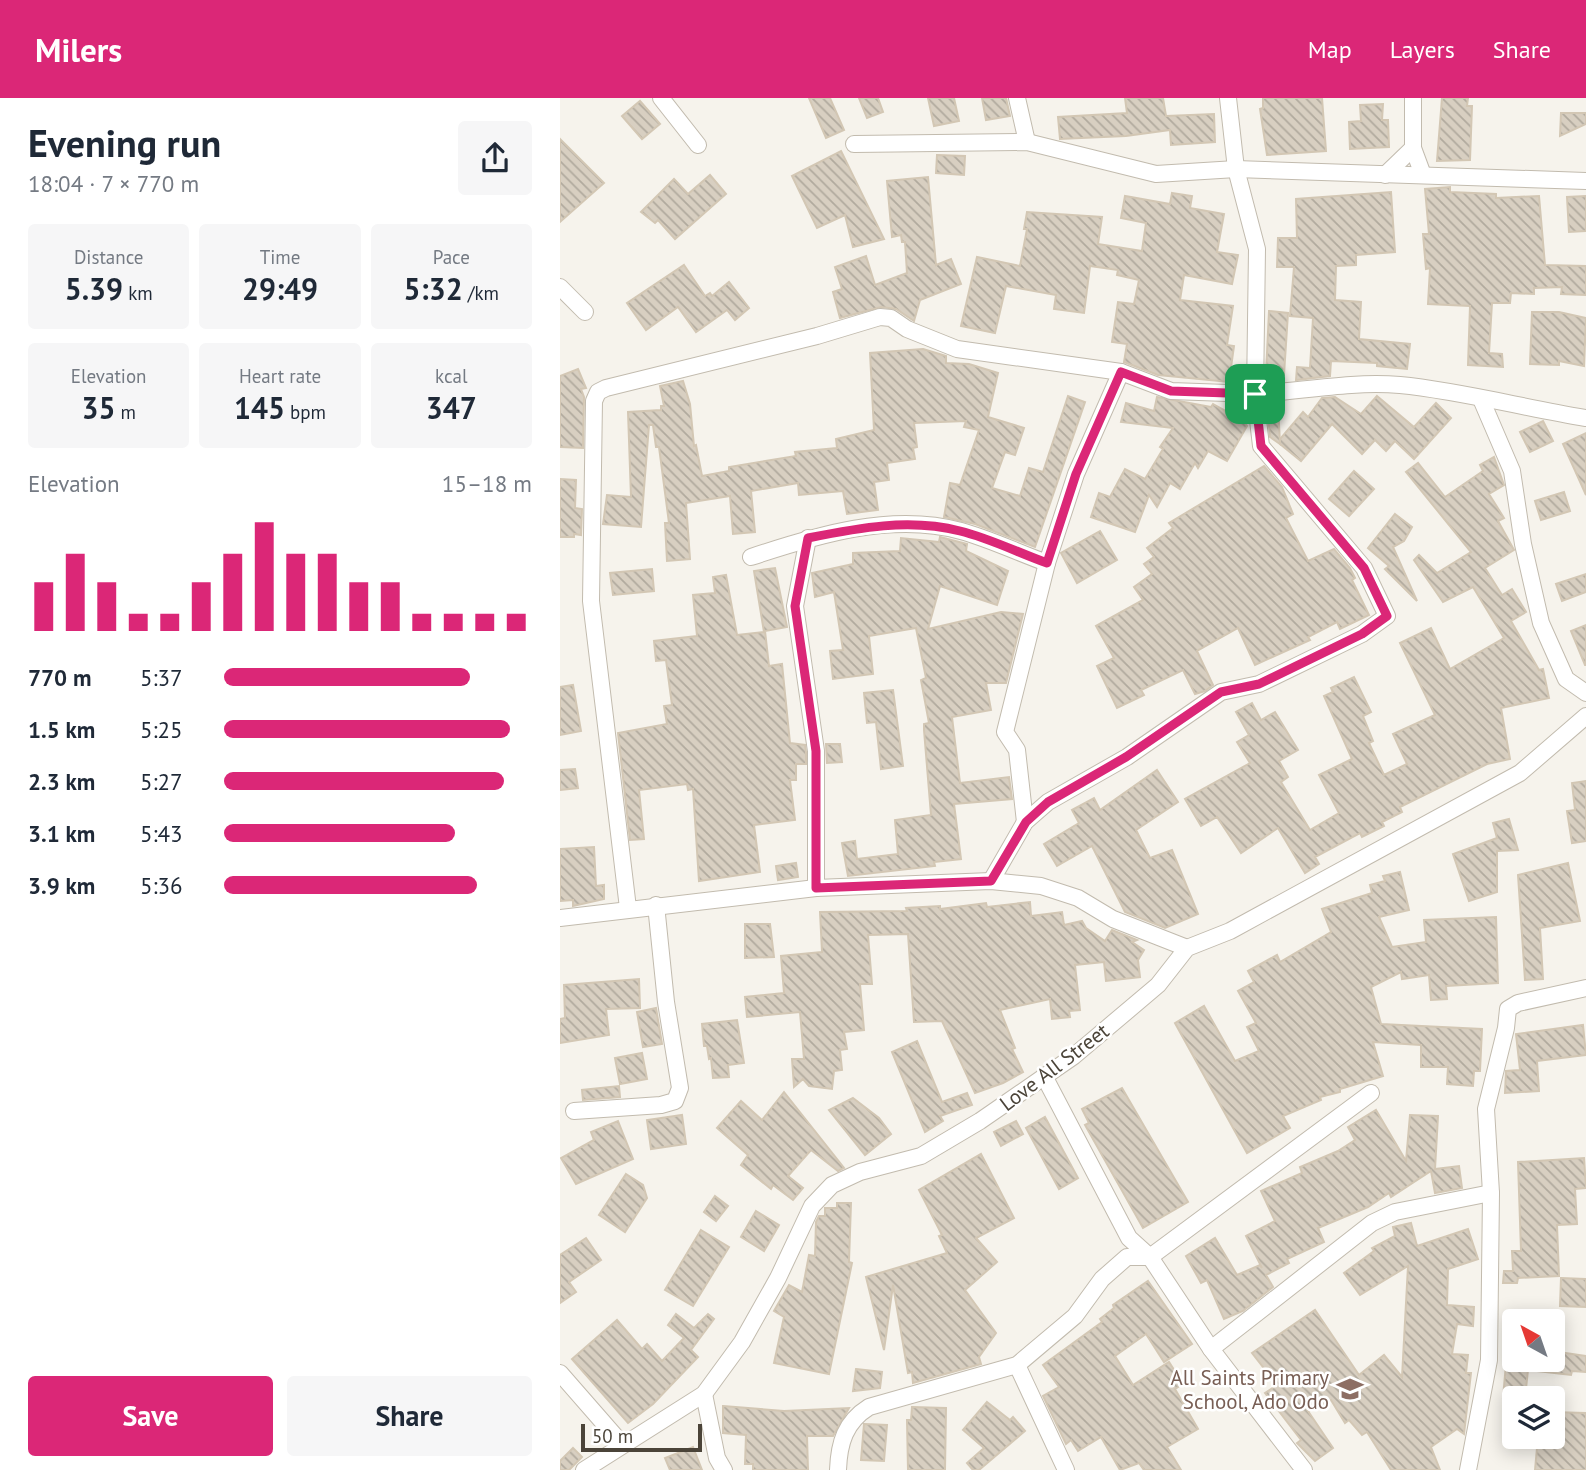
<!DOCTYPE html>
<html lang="en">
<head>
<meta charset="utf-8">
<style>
  body { margin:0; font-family:"PT Sans",sans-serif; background:#f6f6f7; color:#1f2937; height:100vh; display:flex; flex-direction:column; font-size:26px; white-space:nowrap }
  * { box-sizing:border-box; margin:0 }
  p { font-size:23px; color:#747a83 }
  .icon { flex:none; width:38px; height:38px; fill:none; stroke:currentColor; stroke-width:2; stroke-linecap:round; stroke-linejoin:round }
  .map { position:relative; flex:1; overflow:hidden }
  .details { display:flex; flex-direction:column; background:#fff; width:560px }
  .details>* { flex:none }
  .needle { width:46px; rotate:320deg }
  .tools { position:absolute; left:942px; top:1211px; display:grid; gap:14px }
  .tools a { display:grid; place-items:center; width:63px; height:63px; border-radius:7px; background:#fff; box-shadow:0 4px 18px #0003; font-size:35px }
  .scale { position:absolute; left:21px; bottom:18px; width:121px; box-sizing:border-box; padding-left:7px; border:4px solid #4b4439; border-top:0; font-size:19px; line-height:24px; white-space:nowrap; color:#4b4439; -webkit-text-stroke:5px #fff; paint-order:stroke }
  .pin { position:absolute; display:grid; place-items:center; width:60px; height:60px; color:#fff; margin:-30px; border-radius:14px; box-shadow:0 4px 10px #0006 }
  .round { display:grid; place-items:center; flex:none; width:74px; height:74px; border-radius:7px; background:#f6f6f7 }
  .head { display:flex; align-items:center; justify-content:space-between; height:119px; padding:0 28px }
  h1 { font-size:38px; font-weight:800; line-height:52px }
  .figures { display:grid; grid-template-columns:repeat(3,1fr); gap:10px; height:119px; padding:7px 28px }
  .figures div { display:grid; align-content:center; border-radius:7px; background:#f6f6f7; text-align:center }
  .figures b { font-size:30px; font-weight:800 }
  .figures small { font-size:19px; font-weight:400 }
  .figures p { font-size:19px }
  .chart { height:196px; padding:14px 28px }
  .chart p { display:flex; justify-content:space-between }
  .chart svg { width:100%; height:126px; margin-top:7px; stroke:#db2777; stroke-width:6 }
  .button { display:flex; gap:14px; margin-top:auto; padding:14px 28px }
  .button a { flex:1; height:80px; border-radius:7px; background:#db2777; color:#fff; font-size:28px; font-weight:800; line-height:80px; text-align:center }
  .button a+a { background:#f6f6f7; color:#1f2937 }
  ul { padding:0 28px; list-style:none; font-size:23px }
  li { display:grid; grid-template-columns:112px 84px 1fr; align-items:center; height:52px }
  li i { height:18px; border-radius:9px; background:#db2777 }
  header { display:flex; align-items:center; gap:42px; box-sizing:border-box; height:98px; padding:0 35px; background:#db2777; color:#fff }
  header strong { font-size:33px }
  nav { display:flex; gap:38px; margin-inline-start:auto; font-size:24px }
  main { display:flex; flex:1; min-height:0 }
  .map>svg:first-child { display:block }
  .building { fill:url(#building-back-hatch); stroke:#d3c7b4; stroke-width:2 }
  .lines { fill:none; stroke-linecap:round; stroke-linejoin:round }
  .street-casing { stroke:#c2bbae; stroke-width:18 }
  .street { stroke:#fff; stroke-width:16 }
  .route-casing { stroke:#fff; stroke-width:14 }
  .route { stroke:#db2777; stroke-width:9 }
  .labels { text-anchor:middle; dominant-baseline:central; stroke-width:5; stroke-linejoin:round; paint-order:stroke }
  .street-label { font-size:21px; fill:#4b4439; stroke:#fff }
  .education-label { font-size:21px; fill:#785e54; stroke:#fff; text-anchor:end }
</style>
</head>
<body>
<header>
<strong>Milers</strong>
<nav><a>Map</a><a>Layers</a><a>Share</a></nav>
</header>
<main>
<section class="details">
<div class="head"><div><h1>Evening run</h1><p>18:04 · 7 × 770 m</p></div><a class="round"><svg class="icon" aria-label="share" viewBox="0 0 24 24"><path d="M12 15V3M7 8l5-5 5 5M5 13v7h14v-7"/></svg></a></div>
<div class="figures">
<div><p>Distance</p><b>5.39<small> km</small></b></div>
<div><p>Time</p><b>29:49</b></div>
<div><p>Pace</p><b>5:32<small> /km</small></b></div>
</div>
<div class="figures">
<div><p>Elevation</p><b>35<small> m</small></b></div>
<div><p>Heart rate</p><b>145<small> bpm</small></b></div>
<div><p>kcal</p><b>347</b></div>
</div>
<div class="chart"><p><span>Elevation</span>15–18 m</p>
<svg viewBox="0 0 160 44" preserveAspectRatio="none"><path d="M5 44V27M15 44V17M25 44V27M35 44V38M45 44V38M55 44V27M65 44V17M75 44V6M85 44V17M95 44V17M105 44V27M115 44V27M125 44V38M135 44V38M145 44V38M155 44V38"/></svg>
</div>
<ul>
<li><b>770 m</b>5:37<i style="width:80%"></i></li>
<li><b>1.5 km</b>5:25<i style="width:93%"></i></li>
<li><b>2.3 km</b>5:27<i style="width:91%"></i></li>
<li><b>3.1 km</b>5:43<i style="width:75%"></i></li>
<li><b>3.9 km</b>5:36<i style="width:82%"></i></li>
</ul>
<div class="button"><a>Save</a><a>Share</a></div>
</section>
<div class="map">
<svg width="1026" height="1372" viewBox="0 0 1026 1372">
  <defs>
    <pattern id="building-back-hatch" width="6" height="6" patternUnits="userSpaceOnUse" patternTransform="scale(1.75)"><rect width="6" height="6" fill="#d8cfc1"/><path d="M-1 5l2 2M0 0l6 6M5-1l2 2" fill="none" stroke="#b1aa9e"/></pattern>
  </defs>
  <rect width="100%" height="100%" fill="#f6f3ec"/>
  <g class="building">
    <polygon points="249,0 270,0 284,32 266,40"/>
    <polygon points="299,0 318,0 323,14 307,20"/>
    <polygon points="368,0 394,0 399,23 374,28"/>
    <polygon points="422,0 446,0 450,18 426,22"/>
    <polygon points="565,0 603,0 606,18 654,16 655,44 611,47 610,32 566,38 500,41 498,19 567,15"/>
    <polygon points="703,0 762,0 766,53 707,57 700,11 703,10"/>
    <polygon points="882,0 908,0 907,8 912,8 910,62 877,63"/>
    <polygon points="80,3 100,26 82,41 62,18"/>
    <polygon points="823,6 822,22 828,22 829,49 790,51 789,24 801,23 800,7"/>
    <polygon points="1001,15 1026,15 1026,26 1000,38"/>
    <polygon points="0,41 44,85 0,124"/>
    <polygon points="281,53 324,141 293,149 285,117 257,130 232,78"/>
    <polygon points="377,57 405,58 404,77 376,75"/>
    <polygon points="150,77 166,96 115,141 98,122 95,125 81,114 114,81 128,96"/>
    <polygon points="368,79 376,167 391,161 401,186 360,202 354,223 336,211 321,209 280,220 273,194 282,191 275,169 306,158 315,187 347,175 345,144 342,144 341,137 332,139 327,83"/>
    <polygon points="890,89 890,94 936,96 936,100 979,98 985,167 1026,168 1026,197 1001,196 1002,189 974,190 974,196 951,195 950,205 932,205 929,255 942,256 943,269 908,267 910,208 868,206 870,170 866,171 863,136 869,136 865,91"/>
    <polygon points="831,94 835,154 796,157 796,167 776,168 775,202 801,204 799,241 850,246 847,271 817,268 817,265 771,263 770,278 736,282 737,269 750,270 753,220 730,218 734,169 717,169 718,140 737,140 736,101"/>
    <polygon points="612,95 632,98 630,110 664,116 657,154 678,157 672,186 624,177 620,202 673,208 667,247 674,248 669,284 598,277 564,264 567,246 552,244 558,204 574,206 579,182 557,177 558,172 530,168 524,215 494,211 496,197 446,188 435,235 401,228 417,159 460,168 467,131 464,131 467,114 542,119 538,146 582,153 586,125 561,120 565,98 610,106"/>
    <polygon points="1026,98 1026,133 1009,134 1007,99"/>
    <polygon points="124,167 145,198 150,195 152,198 169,184 189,210 175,222 167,212 136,234 118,209 86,232 67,205"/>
    <polygon points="709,213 728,215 724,277 706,276"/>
    <polygon points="972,214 999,214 1026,220 1024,268 999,263 999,267 970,266"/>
    <polygon points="363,251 386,258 386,265 409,266 438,275 428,319 464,330 455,357 445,354 432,390 460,398 469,370 483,374 508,298 525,304 475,449 415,426 384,419 390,385 400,387 419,332 404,329 406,323 354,325 357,349 353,350 355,361 327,365 329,382 314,384 318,412 287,416 283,393 239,397 238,385 191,393 195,434 173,436 170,398 126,405 130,461 107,463 105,425 109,425 99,349 96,349 93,327 89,327 81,429 43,426 47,397 71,399 68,314 101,312 101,308 104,308 100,288 123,283 130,306 134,348 136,347 142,378 169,373 169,369 236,358 235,354 277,350 276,341 314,332 310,255"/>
    <polygon points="18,271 26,290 21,291 24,299 23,350 0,349 0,278"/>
    <polygon points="817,298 854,329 876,305 891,320 854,361 835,343 826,353 815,342 802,356 772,326 741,363 720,346 720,341 743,314 748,319 762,300 775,299 801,316"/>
    <polygon points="597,299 651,309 653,306 684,323 687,328 667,363 648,353 638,370 635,365 620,391 610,385 597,409 589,397 575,434 531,419 539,395 550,399 565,371 585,381 603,351 600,349 613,330 561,324 566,305 594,313"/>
    <polygon points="718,305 720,346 710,339 707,306"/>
    <polygon points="983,323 993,343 970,354 960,334"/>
    <polygon points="1026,335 1026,397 1003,346"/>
    <polygon points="934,359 944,387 929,396 944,420 938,423 954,452 925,470 942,497 952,491 966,514 951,523 979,572 983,571 989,600 941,610 950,661 927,666 840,709 842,714 822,724 824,728 802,739 800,735 755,759 759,766 745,775 718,730 681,755 657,719 641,728 625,701 690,665 677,644 689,637 676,614 692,605 701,622 715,614 738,652 719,663 728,679 721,684 750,732 779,715 759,677 792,661 764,598 773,594 771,590 794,579 811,614 803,618 813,643 809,645 824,677 847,666 833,636 875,617 840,545 871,530 890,571 944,540 913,489 883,504 854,462 859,457 877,475 911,454 846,374 858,365 885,399 923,373 920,367"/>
    <polygon points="704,368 722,389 733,416 726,420 748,463 774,451 790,470 795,480 792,482 809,517 780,531 777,524 748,539 750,542 695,567 678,530 637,553 653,587 645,593 635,596 623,572 581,592 584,597 557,610 537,568 554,560 536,528 583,502 574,489 592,476 584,466 594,459 587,450 613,430 609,425"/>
    <polygon points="794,373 814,391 789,418 769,401"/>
    <polygon points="0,381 16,382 15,410 22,411 21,437 14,436 14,439 0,439"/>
    <polygon points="1004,394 1010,413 981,422 975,403"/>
    <polygon points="835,416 852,429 844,443 833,449 857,503 825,471 829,468 808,450"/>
    <polygon points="540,433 557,462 517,485 501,455"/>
    <polygon points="380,439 407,446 406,453 448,473 437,507 380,488 368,531 441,514 463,516 446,585 426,585 431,612 392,619 400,685 449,679 452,701 394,706 401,761 374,764 375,768 288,778 282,745 295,743 297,761 338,756 335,722 371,717 364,632 364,626 369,625 361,582 366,580 356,530 309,538 313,576 273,581 270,553 283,552 274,494 255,499 252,475 293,466 293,455 340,453 341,440 379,444"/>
    <polygon points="215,470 227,529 205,533 209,568 222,566 230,645 245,647 246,654 246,666 236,666 236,682 230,682 235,722 194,727 200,774 139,783 133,691 128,692 127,686 79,692 84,741 70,742 58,635 107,626 104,608 112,607 106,562 96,563 94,543 137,538 133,497 155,495 153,479 166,477 177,537 204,534 194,473"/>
    <polygon points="92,471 94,493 53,497 50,475"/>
    <polygon points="1026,476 1026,494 1002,503 996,486"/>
    <polygon points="1026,527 1026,567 1025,567 1011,533"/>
    <polygon points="13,587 21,633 0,637 0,589"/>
    <polygon points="333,592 343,668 321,671 316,624 307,625 304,595"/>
    <polygon points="266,646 280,646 282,664 267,665"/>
    <polygon points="15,671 18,690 0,692 0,672"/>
    <polygon points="597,672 618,704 576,732 590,760 612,752 638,816 605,830 565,814 532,748 497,768 484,746 519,725 512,712 534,700 540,712"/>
    <polygon points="1026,683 1026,743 1012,745 1007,713 1015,712 1012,685"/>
    <polygon points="949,721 958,752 937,753 937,794 909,803 893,756 937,740 933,725"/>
    <polygon points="34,749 36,788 44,787 44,801 13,808 13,802 0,803 0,751"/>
    <polygon points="236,765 238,779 218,782 216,768"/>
    <polygon points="1008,765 1020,823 980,830 983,881 965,882 958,777"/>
    <polygon points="840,774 849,812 819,819 832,849 866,844 864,822 936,819 938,885 886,888 887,901 871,902 869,877 842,881 841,874 811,889 821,926 922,931 920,973 914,973 913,988 887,986 888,969 861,969 861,947 813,944 823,978 780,991 780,994 760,999 761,1002 723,1018 730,1030 687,1055 615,925 644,908 675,963 699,953 687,929 696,925 678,893 694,884 688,873 717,857 720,864 771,834 762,811 812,795 810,787 825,783 823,778"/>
    <polygon points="470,804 471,818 502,814 504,827 522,823 526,830 545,843 552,832 577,842 572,844 584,852 578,862 580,879 546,883 544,864 515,867 520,912 509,913 510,919 492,921 490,901 440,912 455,950 452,951 463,974 443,985 415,995 382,923 354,924 348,836 308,837 312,886 300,886 304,932 284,934 287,951 280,952 282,972 274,973 272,991 249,988 243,981 234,989 232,961 244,961 240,914 187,919 185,899 224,895 221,858 262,854 260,814 347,813 346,810 380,808 380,811 426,805 427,809"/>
    <polygon points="185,826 210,826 214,859 185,860"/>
    <polygon points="79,881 80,910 46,911 49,937 0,945 0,921 5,920 4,887"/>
    <polygon points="96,910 102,946 83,949 77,914"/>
    <polygon points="177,922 184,965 168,967 169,979 153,980 151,960 149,961 147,948 144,948 142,926"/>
    <polygon points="1023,927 1026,957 977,963 979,993 945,995 946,973 960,972 956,936"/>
    <polygon points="357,943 382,1004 407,995 412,1007 380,1018 383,1023 365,1034 332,954"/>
    <polygon points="82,955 87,981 60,986 55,960"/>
    <polygon points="59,988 60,999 23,1002 22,992"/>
    <polygon points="562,990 628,1104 583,1130 525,1027 529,1025 522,1011"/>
    <polygon points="224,994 284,1070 278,1073 251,1052 228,1078 243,1090 233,1102 213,1087 211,1091 181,1067 188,1057 157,1030 181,1003 202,1022"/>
    <polygon points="293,1000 319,1020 331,1036 305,1057 269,1012"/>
    <polygon points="816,1012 846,1063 850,1017 878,1018 875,1071 899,1068 902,1090 875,1095 871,1073 831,1099 829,1095 808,1109 758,1130 764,1144 727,1161 729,1165 706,1177 713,1189 683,1213 664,1221 647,1182 641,1185 626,1158 655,1140 677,1177 700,1167 702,1170 686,1138 715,1123 701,1093 742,1075 740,1069 778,1053 795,1042 788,1029"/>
    <polygon points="122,1017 126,1046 91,1051 87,1022"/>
    <polygon points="485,1019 518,1080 499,1091 466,1030"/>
    <polygon points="58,1023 73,1061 16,1086 1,1060 34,1042 31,1034"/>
    <polygon points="456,1023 463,1036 441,1048 434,1034"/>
    <polygon points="421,1056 454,1120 416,1140 437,1164 405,1192 436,1235 419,1259 421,1266 353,1285 352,1274 348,1275 333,1187 324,1252 306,1179 387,1155 379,1138 382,1137 359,1092"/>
    <polygon points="1024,1060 1026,1090 1015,1091 1017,1126 997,1127 999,1178 958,1180 957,1185 943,1185 944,1173 953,1173 952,1153 961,1153 958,1064"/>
    <polygon points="66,1076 83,1087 87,1100 65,1134 39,1117"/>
    <polygon points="155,1098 168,1108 156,1123 144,1114"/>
    <polygon points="277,1105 291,1105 289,1164 292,1165 269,1276 214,1265 224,1219 214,1213 229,1187 242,1194 249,1157 255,1158 256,1124 259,1118 265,1118 265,1110 277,1110"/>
    <polygon points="196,1113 219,1127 204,1153 181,1139"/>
    <polygon points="851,1125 857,1148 908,1131 918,1161 888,1171 887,1207 914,1209 913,1228 897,1226 892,1256 908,1257 906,1275 911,1275 904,1336 897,1331 871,1349 880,1372 831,1372 807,1334 802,1337 789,1322 785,1325 771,1302 748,1313 773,1350 755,1363 737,1345 741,1342 705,1295 717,1287 692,1255 755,1212 799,1277 824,1257 842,1279 848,1168 800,1197 784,1175 814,1153 812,1150 835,1138 833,1129"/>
    <polygon points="141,1132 169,1149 133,1208 105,1192"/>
    <polygon points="26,1140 41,1162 9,1184 16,1194 0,1205 0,1157"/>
    <polygon points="1001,1180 1026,1181 1026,1209 1000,1208"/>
    <polygon points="588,1183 632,1246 604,1264 586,1236 555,1258 573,1287 609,1264 623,1286 615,1291 638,1331 607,1349 621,1372 584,1372 579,1365 560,1372 541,1339 518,1353 511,1342 506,1346 483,1298 499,1289 483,1267 542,1224 540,1221 554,1210 553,1207"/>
    <polygon points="116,1216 134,1230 148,1216 154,1221 131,1252 138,1259 93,1306 68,1325 12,1261 57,1222 82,1251 87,1246 102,1263 124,1240 108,1227"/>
    <polygon points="992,1253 1026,1258 1026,1274 1012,1273 1011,1277 968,1272 965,1300 943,1300 946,1266 955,1266 956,1262 992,1262"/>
    <polygon points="296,1271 322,1274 320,1290 293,1293"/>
    <polygon points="427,1304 450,1322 453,1319 465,1333 419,1372 413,1372 407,1365 424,1350 403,1332"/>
    <polygon points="163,1308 224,1313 289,1310 273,1338 247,1338 248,1372 193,1372 193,1366 185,1366 186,1337 163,1335"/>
    <polygon points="352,1309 386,1310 385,1372 348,1372 347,1322 351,1322"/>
    <polygon points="992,1314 1026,1315 1026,1372 975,1372 978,1339 992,1339"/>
    <polygon points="304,1326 327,1327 324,1363 301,1362"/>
    <polygon points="133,1349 142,1372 110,1372 105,1360"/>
    <polygon points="13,1350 22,1359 9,1372 0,1372 0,1363"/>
  </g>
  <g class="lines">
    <g class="street-casing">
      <g id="street">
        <polyline points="101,0 138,47"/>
        <polyline points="457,0 467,44"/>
        <path d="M 668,0 L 676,71 L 697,151 L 695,296 C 743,293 791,283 840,287 C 902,293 964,310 1026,320"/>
        <polyline points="853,0 853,50 863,77"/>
        <polyline points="294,46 467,44 596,76 676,71 1026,83"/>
        <polyline points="825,77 853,50"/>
        <polyline points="0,189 25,214"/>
        <polyline points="921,301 952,373 963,446 981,525 1006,581 1026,595"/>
        <polyline points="248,440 235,508 256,653 256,790"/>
        <path d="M 191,459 C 257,437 332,414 401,433 C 430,441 459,455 487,465 L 516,376 L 561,274"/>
        <polyline points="465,724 457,652 445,634 487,465"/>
        <polyline points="68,810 31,503 34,303 38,294 46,290 257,238 320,219 331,220 347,231 397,251 561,274 611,293 695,296 701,348 804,470 827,518 802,536 699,586 661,594 567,659 488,704 465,724 431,783"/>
        <polyline points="0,820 256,790 431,783 481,788 518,800 553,821 627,850"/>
        <polyline points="484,978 569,1140 590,1159 651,1251 812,1125 835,1114 931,1095"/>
        <polyline points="14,1013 101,1007 115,1003 120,990 106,904 96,807"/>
        <polyline points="651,1251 744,1372"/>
        <polyline points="457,1267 506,1372"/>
        <polyline points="0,1275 62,1346"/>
        <polyline points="144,1296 157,1360 164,1372"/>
        <polyline points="24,1372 144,1296 182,1244 218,1180 252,1108 272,1087 300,1074 361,1058 420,1023 514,958 598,887 627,850 670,833 960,675 1026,618"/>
        <path d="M 278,1372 C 279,1345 285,1324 309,1309 L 457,1267 L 515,1218 L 542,1181 L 567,1159 L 590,1159 L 811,995"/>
        <polyline points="908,1372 929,1262 931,1095 926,1011 946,930 948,911 958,905 1026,890"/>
      </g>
    </g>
    <use href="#street" class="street"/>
  </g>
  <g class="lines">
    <g class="route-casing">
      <path id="route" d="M 561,274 L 611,293 L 695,296 L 701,348 L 804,470 L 827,518 L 802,536 L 699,586 L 661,594 L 566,659 L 488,704 L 466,724 L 431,783 L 256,790 L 256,653 L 235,508 L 248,440 C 298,430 349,420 400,433 C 429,440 459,455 487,465 L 516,376 Z"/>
    </g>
    <use href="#route" class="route"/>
  </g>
  <defs>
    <g id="school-bare" transform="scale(2.1)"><path d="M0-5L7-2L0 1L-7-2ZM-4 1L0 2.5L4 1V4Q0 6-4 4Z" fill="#8d6e63" stroke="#fff" stroke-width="2.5" paint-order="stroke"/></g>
  </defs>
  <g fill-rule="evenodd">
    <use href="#school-bare" x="790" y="1291"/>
  </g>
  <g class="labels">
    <g class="street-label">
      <text transform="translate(494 969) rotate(-37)">Love All Street</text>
    </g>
    <g class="education-label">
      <text x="769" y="1279">All Saints Primary<tspan x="769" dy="24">School, Ado Odo</tspan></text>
    </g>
  </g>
</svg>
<div class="tools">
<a><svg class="needle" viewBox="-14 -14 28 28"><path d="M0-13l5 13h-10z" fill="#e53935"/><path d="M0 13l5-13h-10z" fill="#747a83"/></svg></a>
<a><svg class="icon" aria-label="layers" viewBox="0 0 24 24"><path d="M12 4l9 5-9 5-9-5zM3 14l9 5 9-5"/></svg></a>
</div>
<div class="scale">50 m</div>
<div class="pin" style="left:695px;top:296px;background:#1e9e55"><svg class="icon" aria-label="arrive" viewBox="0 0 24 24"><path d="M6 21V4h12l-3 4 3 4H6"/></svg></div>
</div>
</main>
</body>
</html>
